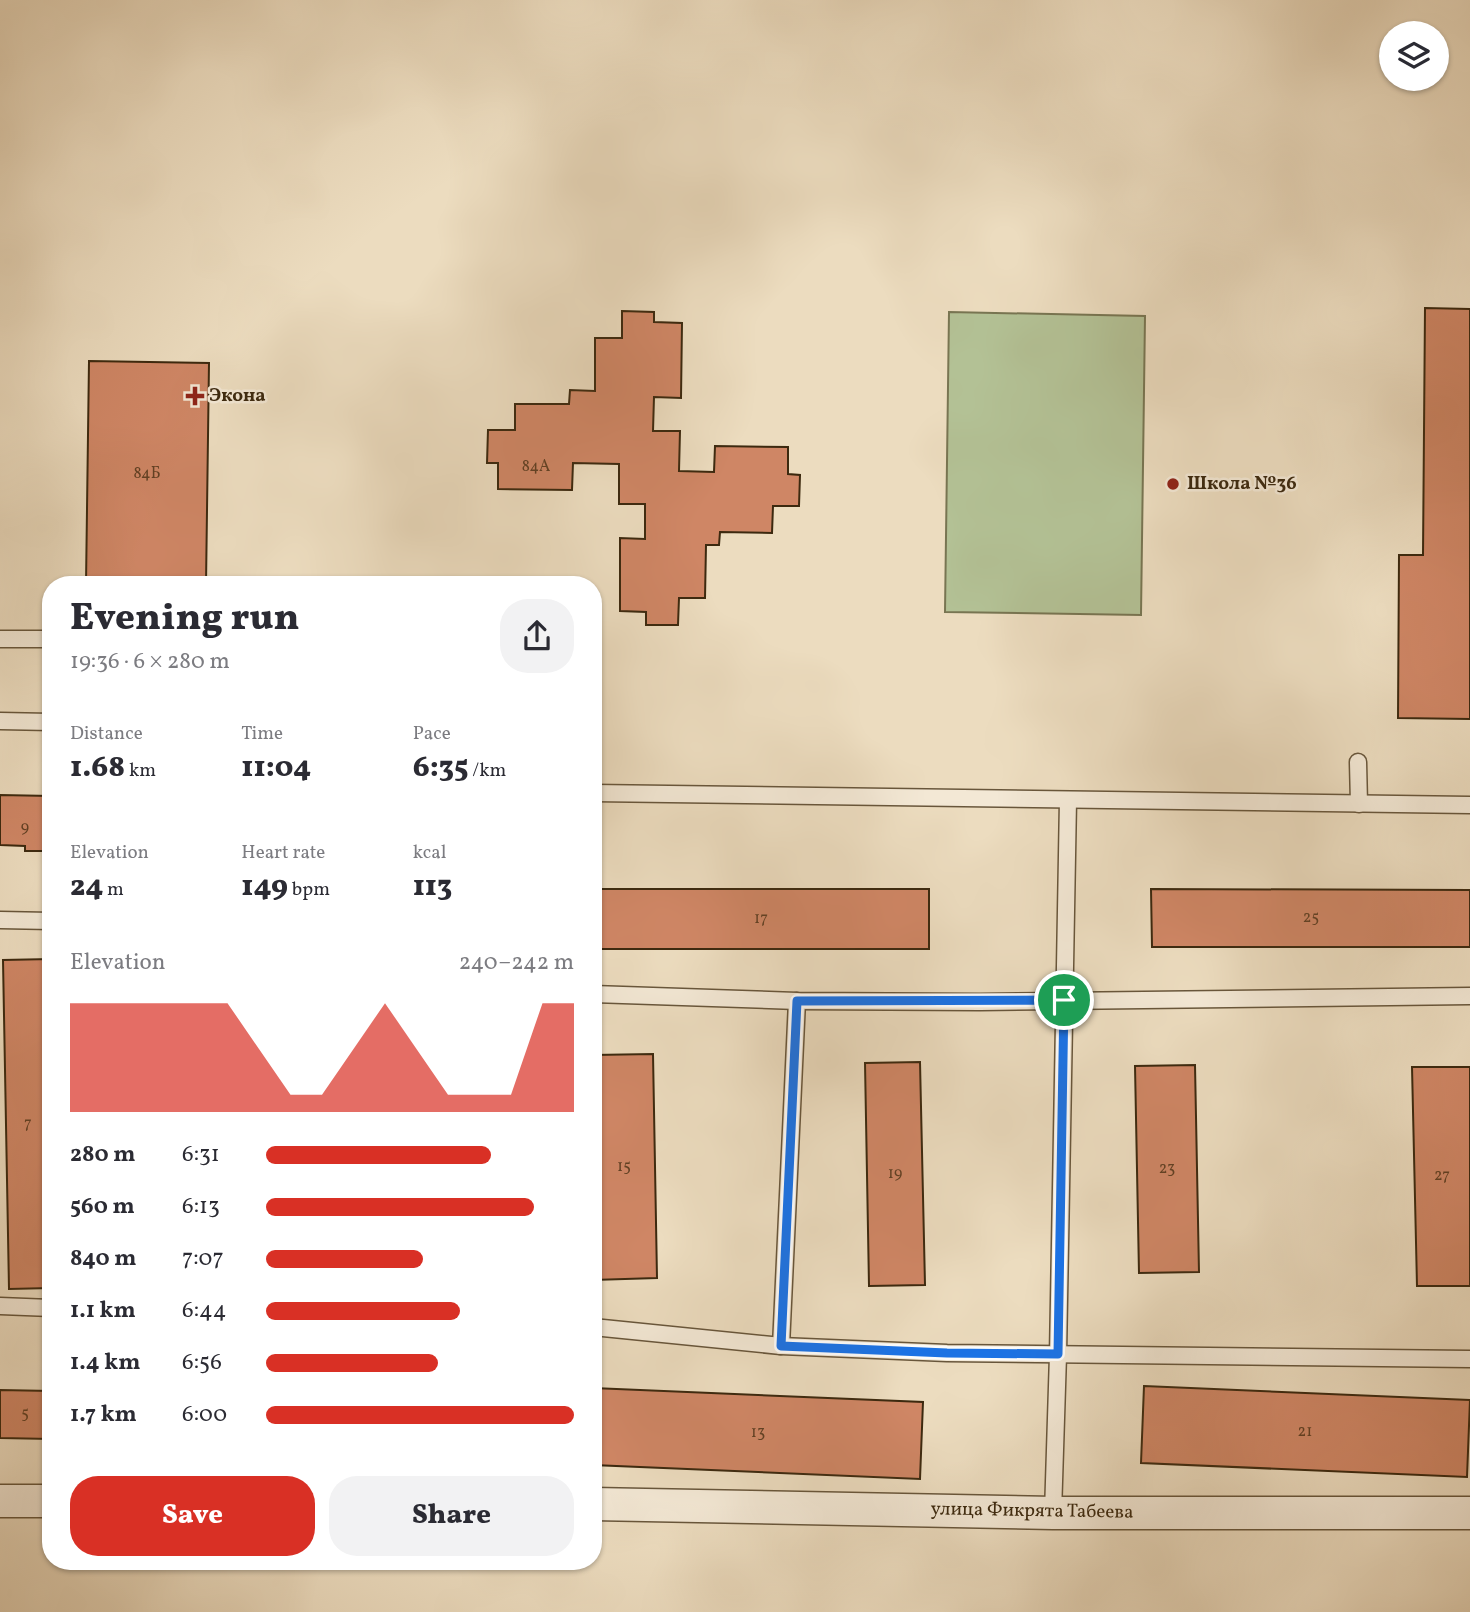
<!DOCTYPE html>
<html lang="en">
<head>
<meta charset="utf-8">
<style>
  body { margin:0; font-family:Vollkorn,serif; background:#f2f2f3; color:#2b2b33; height:100vh; display:flex; flex-direction:column; font-size:26px; white-space:nowrap }
  * { box-sizing:border-box; margin:0 }
  p { font-size:23px; color:#7c7c81 }
  .icon { flex:none; width:38px; height:38px; fill:none; stroke:currentColor; stroke-width:2; stroke-linecap:round; stroke-linejoin:round }
  .map { position:relative; flex:1; overflow:hidden }
  .drawer { position:absolute; left:42px; top:576px; width:560px; height:994px; display:flex; flex-direction:column; background:#fff; border-radius:28px; box-shadow:0 2px 5px #0004 }
  .drawer>* { flex:none }
  .buttons { position:absolute; left:1379px; top:21px; display:grid; gap:14px }
  .buttons a { display:grid; place-items:center; width:70px; height:70px; border-radius:50%; background:#fff; box-shadow:0 2px 5px #0004; font-size:35px }
  .pin { position:absolute; display:grid; place-items:center; width:60px; height:60px; color:#fff; margin:-30px; border:4px solid #fff; border-radius:50%; box-shadow:0 2px 7px #0007 }
  .round { display:grid; place-items:center; flex:none; width:74px; height:74px; border-radius:28px; background:#f2f2f3 }
  .headline { display:flex; align-items:center; justify-content:space-between; height:119px; padding:0 28px }
  h1 { font-size:38px; font-weight:800; line-height:52px }
  .stats { display:grid; grid-template-columns:repeat(3,1fr); gap:10px; height:119px; padding:7px 28px }
  .stats div { display:grid; align-content:center }
  .stats b { font-size:30px; font-weight:800 }
  .stats small { font-size:19px; font-weight:400 }
  .stats p { font-size:19px }
  .chart { height:196px; padding:14px 28px }
  .chart p { display:flex; justify-content:space-between }
  .chart svg { width:100%; height:126px; margin-top:7px; fill:#d93025; opacity:.7 }
  .action { display:flex; gap:14px; margin-top:auto; padding:14px 28px }
  .action a { flex:1; height:80px; border-radius:28px; background:#d93025; color:#fff; font-size:28px; font-weight:800; line-height:80px; text-align:center }
  .action a+a { background:#f2f2f3; color:#2b2b33 }
  ul { padding:0 28px; list-style:none; font-size:23px }
  li { display:grid; grid-template-columns:112px 84px 1fr; align-items:center; height:52px }
  li i { height:18px; border-radius:9px; background:#d93025 }
  .map>svg:first-child { display:block }
  .green { fill:#b3c195; stroke:#787552; stroke-width:2 }
  .building { fill:#cf8665; stroke:#3c290f; stroke-width:2 }
  .lines { fill:none; stroke-linecap:round; stroke-linejoin:round }
  .lane-casing { stroke:#68563b; stroke-width:19 }
  .street-casing { stroke:#68563b; stroke-width:35 }
  .lane { stroke:#f3e8d5; stroke-width:16 }
  .street { stroke:#f3e8d5; stroke-width:32 }
  .route-casing { stroke:#fff; stroke-width:14 }
  .route { stroke:#1a73e8; stroke-width:9 }
  .poi-dot { fill:#8f2418; stroke:#f3e8d5; stroke-width:2.5 }
  .labels { text-anchor:middle; dominant-baseline:central; stroke-width:5; stroke-linejoin:round; paint-order:stroke }
  .number-label { font-size:16px; fill:#614024 }
  .poi-label { font-size:19px; font-weight:bold; fill:#3c290f; stroke:#f3e8d5; text-anchor:start }
  .street-label { font-size:19px; fill:#3c290f; stroke:#f3e8d5 }
</style>
</head>
<body>
<div class="map">
<svg width="1470" height="1612" viewBox="0 0 1470 1612">
  <rect width="100%" height="100%" fill="#ecdcbf"/>
  <filter id="stains"><feTurbulence type="fractalNoise" baseFrequency=".00286" numOctaves="4"/><feColorMatrix values="0 0 0 0 .2 0 0 0 0 .09 0 0 0 0 .02 0 0 0 .5 -.17"/></filter>
  <radialGradient id="worn" r=".72"><stop offset=".6" stop-color="#630" stop-opacity="0"/><stop offset="1" stop-color="#630" stop-opacity=".3"/></radialGradient>
  <polygon class="green" points="949,312 1145,316 1141,615 945,612"/>
  <g class="building">
    <polygon points="1425,308 1470,309 1470,719 1398,718 1399,555 1423,555"/>
    <polygon points="622,311 654,312 654,322 682,323 681,398 654,397 653,431 680,431 679,471 714,472 715,446 788,447 788,474 800,475 799,506 773,506 772,533 720,532 719,545 706,545 705,598 679,598 678,625 646,625 646,612 620,611 620,538 645,539 645,504 619,504 619,464 573,463 572,490 498,489 498,463 487,463 488,430 515,430 515,404 569,404 570,390 595,391 595,338 622,338"/>
    <polygon points="89,361 209,363 206,584 86,584"/>
    <polygon points="0,795 51,796 51,869 47,869 46,851 25,851 25,846 0,845"/>
    <rect x="593" y="889" width="336" height="60"/>
    <polygon points="1151,889 1470,890 1470,947 1152,947"/>
    <polygon points="51,959 51,1288 9,1289 3,960"/>
    <polygon points="653,1054 657,1278 593,1280 593,1055"/>
    <polygon points="920,1062 925,1285 869,1286 865,1063"/>
    <polygon points="1195,1065 1199,1272 1139,1273 1135,1066"/>
    <polygon points="1412,1067 1470,1067 1470,1286 1417,1286"/>
    <polygon points="1144,1386 1470,1400 1467,1477 1141,1463"/>
    <polygon points="593,1388 923,1402 920,1479 593,1465"/>
    <polygon points="0,1390 51,1391 51,1439 0,1438"/>
  </g>
  <g class="lines">
    <g class="lane-casing">
      <g id="lane">
        <polyline points="0,639 51,639"/>
        <polyline points="0,721 51,722"/>
        <polyline points="1358,762 1359,804"/>
        <polyline points="593,793 1470,805"/>
        <polyline points="0,920 51,921"/>
        <polyline points="593,994 797,1001 980,1002 1470,996"/>
        <polyline points="0,1306 51,1308"/>
        <polyline points="593,1327 781,1346 947,1353 1470,1359"/>
        <polyline points="781,1346 797,1001"/>
        <polyline points="1053,1513 1058,1355 1068,800"/>
      </g>
    </g>
    <g class="street-casing">
      <g id="street">
        <polyline points="0,1501 51,1501"/>
        <polyline points="593,1504 1053,1513 1470,1513"/>
      </g>
    </g>
    <use href="#lane" class="lane"/>
    <use href="#street" class="street"/>
  </g>
  <g class="lines">
    <g class="route-casing">
      <polygon id="route" points="1064,1000 1058,1354 947,1353 781,1346 797,1001"/>
    </g>
    <use href="#route" class="route"/>
  </g>
  <g class="poi-dot">
    <path d="M191.5 385.5h7v7h7v7h-7v7h-7v-7h-7v-7h7z"/>
    <circle cx="1173" cy="484" r="7"/>
  </g>
  <g class="labels">
    <g class="number-label">
      <text x="536" y="467">84А</text>
      <text x="147" y="474">84Б</text>
      <text x="25" y="828">9</text>
      <text x="1311" y="918">25</text>
      <text x="761" y="919">17</text>
      <text x="28" y="1124">7</text>
      <text x="624" y="1167">15</text>
      <text x="1167" y="1169">23</text>
      <text x="895" y="1174">19</text>
      <text x="1442" y="1176">27</text>
      <text x="25" y="1414">5</text>
      <text x="1305" y="1432">21</text>
      <text x="758" y="1433">13</text>
    </g>
    <g class="poi-label">
      <text x="209" y="396">Экона</text>
      <text x="1187" y="484">Школа №36</text>
    </g>
    <g class="street-label">
      <text transform="translate(1032 1511) rotate(1)">улица Фикрята Табеева</text>
    </g>
  </g>
  <rect width="100%" height="100%" filter="url(#stains)"/>
  <rect width="100%" height="100%" fill="url(#worn)"/>
</svg>
<div class="buttons">
<a><svg class="icon" aria-label="layers" viewBox="0 0 24 24"><path d="M12 4l9 5-9 5-9-5zM3 14l9 5 9-5"/></svg></a>
</div>
<div class="pin" style="left:1064px;top:1000px;background:#1e9e55"><svg class="icon" aria-label="arrive" viewBox="0 0 24 24"><path d="M6 21V4h12l-3 4 3 4H6"/></svg></div>
<section class="drawer">
<div class="headline"><div><h1>Evening run</h1><p>19:36 · 6 × 280 m</p></div><a class="round"><svg class="icon" aria-label="share" viewBox="0 0 24 24"><path d="M12 15V3M7 8l5-5 5 5M5 13v7h14v-7"/></svg></a></div>
<div class="stats">
<div><p>Distance</p><b>1.68<small> km</small></b></div>
<div><p>Time</p><b>11:04</b></div>
<div><p>Pace</p><b>6:35<small> /km</small></b></div>
</div>
<div class="stats">
<div><p>Elevation</p><b>24<small> m</small></b></div>
<div><p>Heart rate</p><b>149<small> bpm</small></b></div>
<div><p>kcal</p><b>113</b></div>
</div>
<div class="chart"><p><span>Elevation</span>240–242 m</p>
<svg viewBox="0 0 160 44" preserveAspectRatio="none"><path d="M0 44V6L10 6L20 6L30 6L40 6L50 6L60 22L70 38L80 38L90 22L100 6L110 22L120 38L130 38L140 38L150 6L160 6V44z"/></svg>
</div>
<ul>
<li><b>280 m</b>6:31<i style="width:73%"></i></li>
<li><b>560 m</b>6:13<i style="width:87%"></i></li>
<li><b>840 m</b>7:07<i style="width:51%"></i></li>
<li><b>1.1 km</b>6:44<i style="width:63%"></i></li>
<li><b>1.4 km</b>6:56<i style="width:56%"></i></li>
<li><b>1.7 km</b>6:00<i style="width:100%"></i></li>
</ul>
<div class="action"><a>Save</a><a>Share</a></div>
</section>
</div>
</body>
</html>
